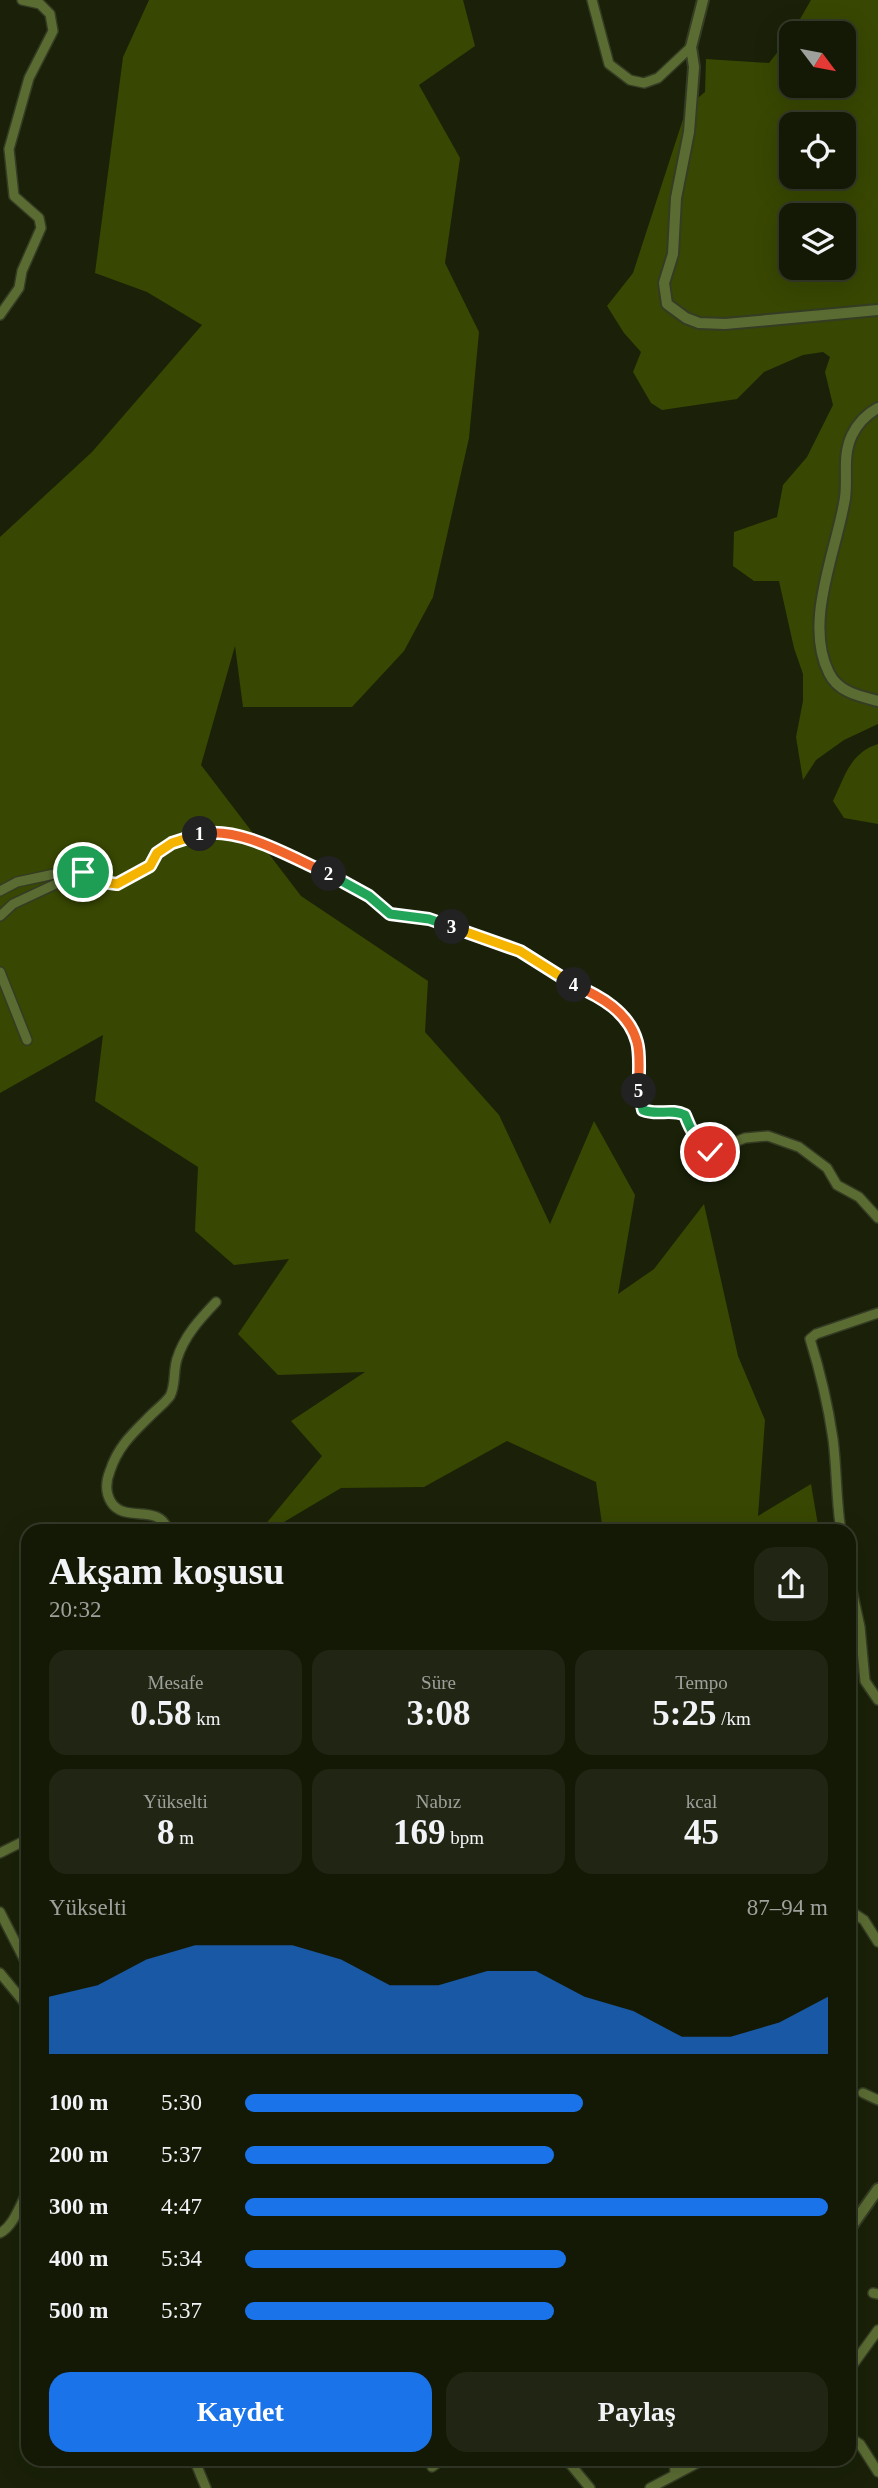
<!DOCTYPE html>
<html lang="tr">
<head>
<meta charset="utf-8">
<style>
  body { margin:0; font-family:Georgia,serif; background:#212614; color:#f1f3f6; height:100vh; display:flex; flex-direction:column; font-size:26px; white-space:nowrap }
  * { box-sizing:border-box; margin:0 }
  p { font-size:23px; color:#9da09b }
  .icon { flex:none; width:38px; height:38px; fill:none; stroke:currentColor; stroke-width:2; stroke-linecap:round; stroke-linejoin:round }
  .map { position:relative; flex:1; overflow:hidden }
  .details { position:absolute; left:21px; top:1524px; width:835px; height:942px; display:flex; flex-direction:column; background:#141906; border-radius:21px; box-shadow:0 7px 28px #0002,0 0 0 2px #333828 }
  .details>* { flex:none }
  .needle { width:46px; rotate:122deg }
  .tools { position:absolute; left:779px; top:21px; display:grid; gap:14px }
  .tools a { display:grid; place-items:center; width:77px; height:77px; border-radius:14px; background:#141906; box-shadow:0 7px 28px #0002,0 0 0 2px #333828; font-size:35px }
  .pin { position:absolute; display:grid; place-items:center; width:60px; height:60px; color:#fff; margin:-30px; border:4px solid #fff; border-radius:50%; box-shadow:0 2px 7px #0007 }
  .km { position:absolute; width:35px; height:35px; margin:-18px; border-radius:50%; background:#222; color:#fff; font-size:19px; line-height:35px; text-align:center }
  .round { display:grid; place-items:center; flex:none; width:74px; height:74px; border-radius:21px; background:#212614 }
  .summary { display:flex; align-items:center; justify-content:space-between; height:119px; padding:0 28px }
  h1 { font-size:38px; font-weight:600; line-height:52px }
  .figures { display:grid; grid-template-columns:repeat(3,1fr); gap:10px; height:119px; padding:7px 28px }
  .figures div { display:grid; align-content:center; border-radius:18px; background:#212614; text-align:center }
  .figures b { font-size:35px; font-weight:600 }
  .figures small { font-size:19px; font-weight:400 }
  .figures p { font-size:19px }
  .chart { height:196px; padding:14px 28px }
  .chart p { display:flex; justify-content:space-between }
  .chart svg { width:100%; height:126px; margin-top:7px; fill:#1a73e8; opacity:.7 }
  .primary-button { display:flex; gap:14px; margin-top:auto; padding:14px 28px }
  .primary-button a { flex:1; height:80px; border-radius:21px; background:#1a73e8; color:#fff; font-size:28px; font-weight:600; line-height:80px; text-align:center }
  .primary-button a+a { background:#212614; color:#f1f3f6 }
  ul { padding:0 28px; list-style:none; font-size:23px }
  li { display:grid; grid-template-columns:112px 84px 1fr; align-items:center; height:52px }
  li i { height:18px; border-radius:9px; background:#1a73e8 }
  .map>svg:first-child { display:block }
  .green { fill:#384702; fill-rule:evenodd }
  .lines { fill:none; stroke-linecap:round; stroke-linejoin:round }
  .minor-casing { stroke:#353c24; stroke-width:12 }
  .tertiary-casing { stroke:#353c24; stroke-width:14 }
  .minor { stroke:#5b6c33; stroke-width:9 }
  .tertiary { stroke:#5b6c33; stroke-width:10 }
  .split-1-casing { stroke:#fff; stroke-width:14 }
  .split-2-casing { stroke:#fff; stroke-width:14 }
  .split-3-casing { stroke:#fff; stroke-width:14 }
  .split-4-casing { stroke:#fff; stroke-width:14 }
  .split-5-casing { stroke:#fff; stroke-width:14 }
  .split-6-casing { stroke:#fff; stroke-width:14 }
  .split-1 { stroke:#f5b400; stroke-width:9 }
  .split-2 { stroke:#f0652b; stroke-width:9 }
  .split-3 { stroke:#22a559; stroke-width:9 }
  .split-4 { stroke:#f5b400; stroke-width:9 }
  .split-5 { stroke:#f0652b; stroke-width:9 }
  .split-6 { stroke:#22a559; stroke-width:9 }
</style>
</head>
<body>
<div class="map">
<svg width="878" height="2488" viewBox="0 0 878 2488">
  <rect width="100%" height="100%" fill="#1a2108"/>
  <g class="green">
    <polygon points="149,0 463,0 475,46 419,85 460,158 445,263 479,332 469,438 433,597 404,651 352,707 243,707 235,646 201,765 301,896 428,981 425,1032 499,1115 550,1224 594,1121 635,1195 618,1294 654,1269 704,1204 738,1356 765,1420 758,1516 811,1484 819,1531 603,1531 596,1482 507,1441 424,1487 341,1488 269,1531 260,1531 322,1456 291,1421 365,1372 278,1375 238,1334 289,1259 234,1265 195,1231 198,1167 95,1101 103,1035 0,1093 0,537 92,452 202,325 147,292 95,273 123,57"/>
    <path d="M 811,0 L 878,0 L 878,724 L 844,740 L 816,760 L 803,780 L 796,737 L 803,701 L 803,674 L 794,648 L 779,581 L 754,581 L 733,566 L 734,532 L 777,517 L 783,485 L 807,457 L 833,405 L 825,372 L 830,357 L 823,352 L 803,355 L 764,372 L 737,399 L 662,410 L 651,403 L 633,372 L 641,352 L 624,333 L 607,306 L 633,273 L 687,107 L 705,92 L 706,59 L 769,63 L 791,35 L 791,86 L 844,86 L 844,33 L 792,33 ZM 791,124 L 844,124 L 844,177 L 791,177 ZM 791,215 L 844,215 L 844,268 L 791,268 Z"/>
    <path d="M 878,744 L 878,824 L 844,818 L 833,801 C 845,776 850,753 878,744 Z"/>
    <polygon points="849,1697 856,1714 849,1749"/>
  </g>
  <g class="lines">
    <g class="minor-casing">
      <g id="minor">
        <polyline points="592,0 609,64 630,80 644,83 658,78 691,47"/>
        <polyline points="0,315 19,288 22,271 41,228 39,218 14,196 9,149 29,78 53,31 50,14 40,4 22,0"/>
        <path d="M 0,891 L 17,882 L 59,873 L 83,872 L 103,882 L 117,884 L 150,865 L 157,853 L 172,843 L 204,833 L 222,833 L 253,840 L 330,874 L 369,896 L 390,914 L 429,919 L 520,951 L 570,983 L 590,992 L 612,1006 L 628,1022 L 637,1042 L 639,1100 L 644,1110 C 658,1116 671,1108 685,1115 C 690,1129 698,1143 710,1152 L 745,1138 L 768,1136 L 799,1147 L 827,1168 L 837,1185 L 859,1197 L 878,1218"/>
        <polyline points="0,916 13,904 75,875"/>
        <polyline points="0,972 27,1040"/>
        <path d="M 168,1531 C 160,1502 124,1524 111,1502 C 105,1492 106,1481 110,1471 C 118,1446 133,1433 151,1415 C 157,1409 165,1403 170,1396 C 176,1385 173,1371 177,1359 C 184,1336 200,1319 216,1302"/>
        <path d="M 841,1531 C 836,1501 837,1470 833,1439 C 828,1405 820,1371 810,1339 L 816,1334 L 878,1313"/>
        <polyline points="849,1577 860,1627 865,1681 878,1700"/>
        <polyline points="0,1853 28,1839"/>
        <polyline points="849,1910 864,1920 878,1942"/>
        <polyline points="0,1912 24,1959"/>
        <polyline points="0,1973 28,2007"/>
        <polyline points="863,2093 878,2100"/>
        <path d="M 0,2233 C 14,2226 20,2204 28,2191"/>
        <polyline points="873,2293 878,2294"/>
        <polyline points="849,2370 878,2330"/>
        <polyline points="849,2437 860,2444 878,2472"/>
        <polyline points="194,2459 206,2488"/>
        <polyline points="566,2459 590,2488"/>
        <polyline points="674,2459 675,2473"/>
        <polyline points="432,2467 443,2459"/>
        <polyline points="650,2488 705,2459"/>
      </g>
    </g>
    <g class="tertiary-casing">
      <g id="tertiary">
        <polyline points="703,0 691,47 694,67 689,132 676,198 673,254 664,283 667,304 686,318 699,323 725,324 878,310"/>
        <path d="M 878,408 C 867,414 858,423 852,435 C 842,456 848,476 845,498 C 837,550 803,622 829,673 C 838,692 859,696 878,701"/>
        <polyline points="849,2230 878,2189"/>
      </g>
    </g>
    <use href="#minor" class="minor"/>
    <use href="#tertiary" class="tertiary"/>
  </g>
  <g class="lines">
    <g class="split-1-casing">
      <polyline id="split-1" points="83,872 103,882 117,884 150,866 157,853 172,843 200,834"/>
    </g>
    <g class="split-2-casing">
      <path id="split-2" d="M 200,834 C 241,826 292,858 329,874"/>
    </g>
    <g class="split-3-casing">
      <polyline id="split-3" points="329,874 369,896 390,914 429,919 452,927"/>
    </g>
    <g class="split-4-casing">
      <polyline id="split-4" points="452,927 520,951 574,985"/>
    </g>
    <g class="split-5-casing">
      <path id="split-5" d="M 574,985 C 600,996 629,1012 637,1042 C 641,1056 638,1075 639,1091"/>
    </g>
    <g class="split-6-casing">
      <path id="split-6" d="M 639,1091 L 643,1110 C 658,1116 671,1108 685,1115 C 690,1129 698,1143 710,1152"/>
    </g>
    <use href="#split-1" class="split-1"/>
    <use href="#split-2" class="split-2"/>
    <use href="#split-3" class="split-3"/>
    <use href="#split-4" class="split-4"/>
    <use href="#split-5" class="split-5"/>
    <use href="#split-6" class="split-6"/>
  </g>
</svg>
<div class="tools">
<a><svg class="needle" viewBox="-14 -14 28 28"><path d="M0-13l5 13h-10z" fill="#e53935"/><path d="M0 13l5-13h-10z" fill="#9da09b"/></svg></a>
<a><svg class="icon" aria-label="locate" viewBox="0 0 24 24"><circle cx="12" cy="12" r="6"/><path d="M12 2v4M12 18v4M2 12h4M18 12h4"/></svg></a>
<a><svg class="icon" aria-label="layers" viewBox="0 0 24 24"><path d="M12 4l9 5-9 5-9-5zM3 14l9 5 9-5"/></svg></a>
</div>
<div class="pin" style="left:83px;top:872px;background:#1e9e55"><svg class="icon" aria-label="arrive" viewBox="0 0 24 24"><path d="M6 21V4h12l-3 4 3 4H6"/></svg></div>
<div class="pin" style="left:710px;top:1152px;background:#d93025"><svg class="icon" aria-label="check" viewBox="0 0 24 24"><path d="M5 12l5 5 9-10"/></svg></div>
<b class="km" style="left:200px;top:834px">1</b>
<b class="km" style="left:329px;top:874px">2</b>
<b class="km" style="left:452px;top:927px">3</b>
<b class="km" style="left:574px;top:985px">4</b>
<b class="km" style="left:639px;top:1091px">5</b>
<section class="details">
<div class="summary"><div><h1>Akşam koşusu</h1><p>20:32</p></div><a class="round"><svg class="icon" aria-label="share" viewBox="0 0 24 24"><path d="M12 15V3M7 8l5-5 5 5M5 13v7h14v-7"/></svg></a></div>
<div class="figures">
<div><p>Mesafe</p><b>0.58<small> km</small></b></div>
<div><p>Süre</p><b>3:08</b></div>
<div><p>Tempo</p><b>5:25<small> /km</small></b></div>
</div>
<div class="figures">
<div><p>Yükselti</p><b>8<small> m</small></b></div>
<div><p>Nabız</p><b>169<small> bpm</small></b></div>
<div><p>kcal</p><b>45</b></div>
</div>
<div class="chart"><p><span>Yükselti</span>87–94 m</p>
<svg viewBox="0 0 160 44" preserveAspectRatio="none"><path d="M0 44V24L10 20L20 11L30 6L40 6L50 6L60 11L70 20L80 20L90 15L100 15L110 24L120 29L130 38L140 38L150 33L160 24V44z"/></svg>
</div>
<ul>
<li><b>100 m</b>5:30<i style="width:58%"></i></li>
<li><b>200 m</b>5:37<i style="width:53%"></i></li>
<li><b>300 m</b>4:47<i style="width:100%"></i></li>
<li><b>400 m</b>5:34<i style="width:55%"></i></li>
<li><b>500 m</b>5:37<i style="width:53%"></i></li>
</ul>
<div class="primary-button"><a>Kaydet</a><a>Paylaş</a></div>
</section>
</div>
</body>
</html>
